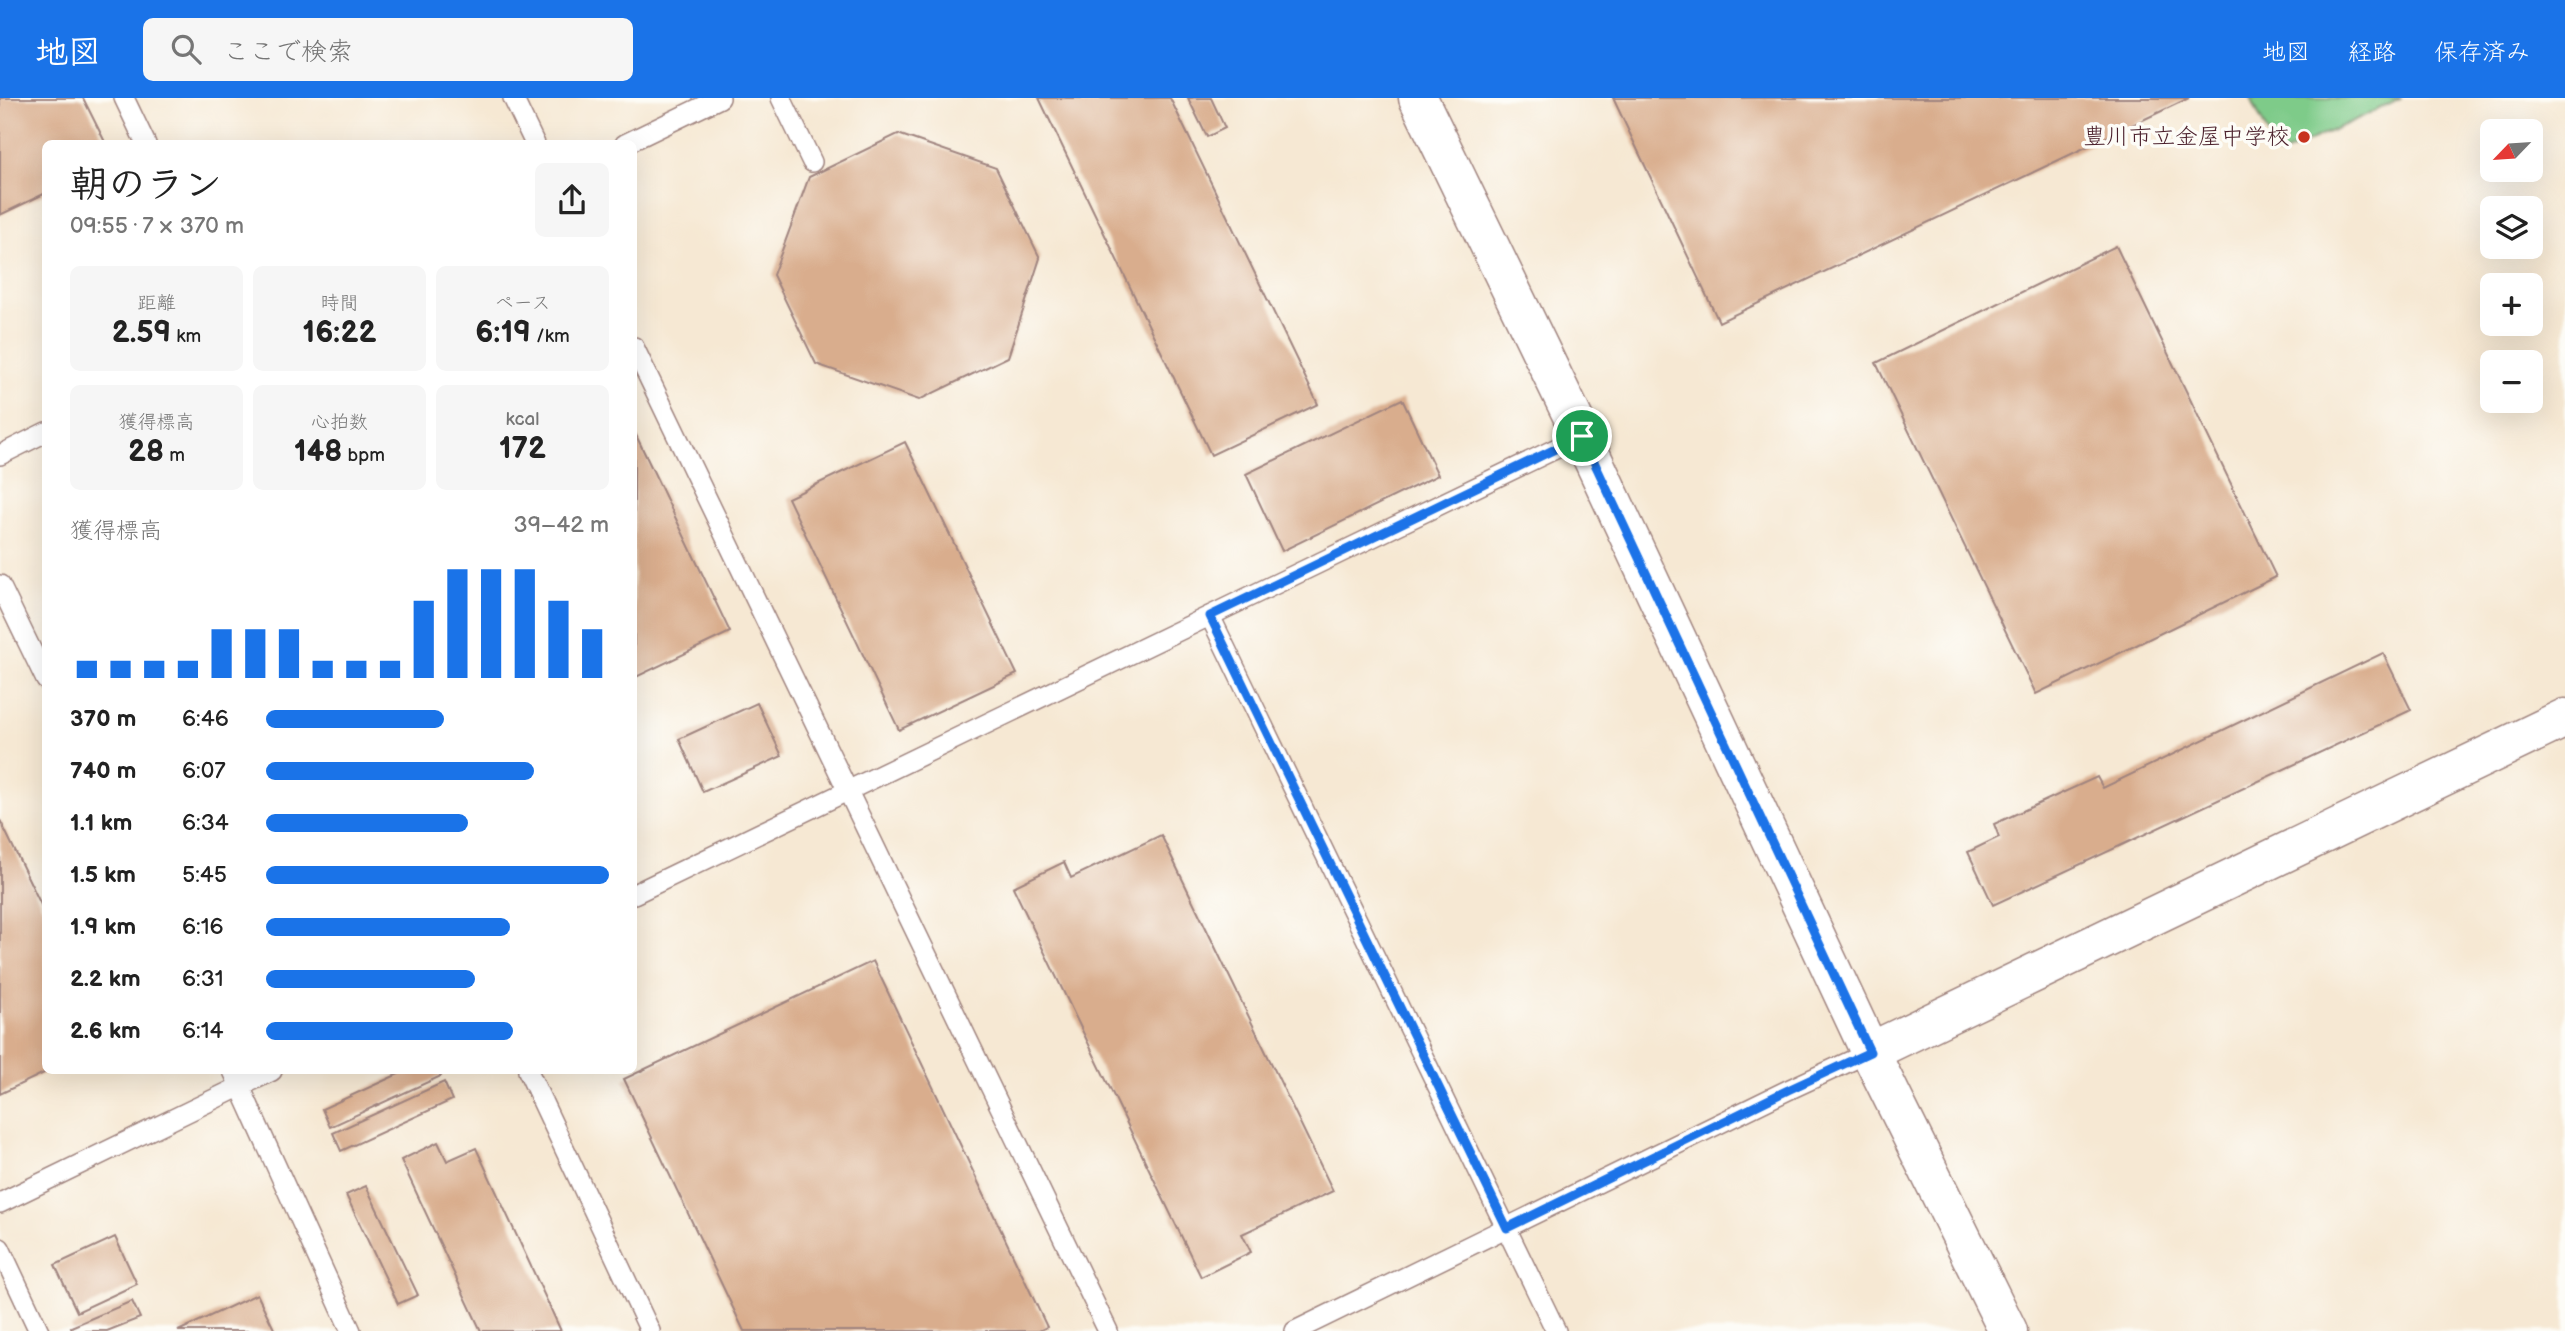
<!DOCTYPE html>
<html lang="ja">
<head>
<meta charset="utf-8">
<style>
  body { margin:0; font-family:"Balsamiq Sans","Klee One",sans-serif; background:#f6f6f6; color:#222; height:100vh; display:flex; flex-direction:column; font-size:26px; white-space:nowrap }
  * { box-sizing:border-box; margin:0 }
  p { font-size:23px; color:#767676 }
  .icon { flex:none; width:38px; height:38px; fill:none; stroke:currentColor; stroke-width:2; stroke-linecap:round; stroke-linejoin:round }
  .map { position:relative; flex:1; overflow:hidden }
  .side { position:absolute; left:42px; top:42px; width:595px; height:934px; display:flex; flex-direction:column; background:#fff; border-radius:10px; box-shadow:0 7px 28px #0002 }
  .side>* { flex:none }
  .needle { width:46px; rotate:245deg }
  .tools { position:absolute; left:2480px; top:21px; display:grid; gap:14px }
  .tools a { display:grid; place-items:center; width:63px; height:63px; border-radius:10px; background:#fff; box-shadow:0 7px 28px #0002; font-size:35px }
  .pin { position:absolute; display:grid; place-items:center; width:60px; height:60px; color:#fff; margin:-30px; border:4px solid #fff; border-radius:50%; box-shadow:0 2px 7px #0007 }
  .round { display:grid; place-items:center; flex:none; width:74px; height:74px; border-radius:10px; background:#f6f6f6 }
  .summary { display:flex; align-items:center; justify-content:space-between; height:119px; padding:0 28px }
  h1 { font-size:38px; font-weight:600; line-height:52px }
  .stats { display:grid; grid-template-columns:repeat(3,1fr); gap:10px; height:119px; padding:7px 28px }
  .stats div { display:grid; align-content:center; border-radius:10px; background:#f6f6f6; text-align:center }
  .stats b { font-size:30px; font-weight:600 }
  .stats small { font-size:19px; font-weight:400 }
  .stats p { font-size:19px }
  .chart { height:196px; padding:14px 28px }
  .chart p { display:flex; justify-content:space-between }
  .chart svg { width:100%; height:126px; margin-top:7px; stroke:#1a73e8; stroke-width:6 }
  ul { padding:0 28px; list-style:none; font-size:23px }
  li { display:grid; grid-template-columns:112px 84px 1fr; align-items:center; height:52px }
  li i { height:18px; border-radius:9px; background:#1a73e8 }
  header { display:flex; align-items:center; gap:42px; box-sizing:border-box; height:98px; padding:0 35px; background:#1a73e8; color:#fff }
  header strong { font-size:33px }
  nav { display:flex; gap:38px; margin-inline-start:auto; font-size:24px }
  .search { width:490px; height:63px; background:#f6f6f6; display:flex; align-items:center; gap:18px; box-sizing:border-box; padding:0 24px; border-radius:10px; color:#767676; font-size:26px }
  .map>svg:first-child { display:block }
  .green { fill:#7ecb89; stroke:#64755a; stroke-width:2 }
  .building { fill:#d9ad8d }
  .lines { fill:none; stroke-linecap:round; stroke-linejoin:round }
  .service-casing { stroke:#a0847f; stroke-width:22 }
  .minor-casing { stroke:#a0847f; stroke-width:41 }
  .tertiary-casing { stroke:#a0847f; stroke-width:41 }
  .service { stroke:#fff; stroke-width:19 }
  .minor { stroke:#fff; stroke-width:38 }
  .tertiary { stroke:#fff; stroke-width:38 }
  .route-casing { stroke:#fff; stroke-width:14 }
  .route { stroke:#1a73e8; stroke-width:9 }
  .poi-dot { fill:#c8321e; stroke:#fdfcf7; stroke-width:2.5 }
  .labels { text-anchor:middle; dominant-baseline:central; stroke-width:7; stroke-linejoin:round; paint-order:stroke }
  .poi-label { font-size:23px; fill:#4a1f2b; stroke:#fdfcf7; text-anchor:end }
</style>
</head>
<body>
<header>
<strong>地図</strong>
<div class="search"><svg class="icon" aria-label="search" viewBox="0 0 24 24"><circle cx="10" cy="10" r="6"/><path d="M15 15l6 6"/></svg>ここで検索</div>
<nav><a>地図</a><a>経路</a><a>保存済み</a></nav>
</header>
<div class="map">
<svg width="2565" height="1233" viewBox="0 0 2565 1233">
  <rect width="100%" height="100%" fill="#fdfcf7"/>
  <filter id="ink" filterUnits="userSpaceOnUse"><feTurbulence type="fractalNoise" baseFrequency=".0143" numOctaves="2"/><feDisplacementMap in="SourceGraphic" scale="14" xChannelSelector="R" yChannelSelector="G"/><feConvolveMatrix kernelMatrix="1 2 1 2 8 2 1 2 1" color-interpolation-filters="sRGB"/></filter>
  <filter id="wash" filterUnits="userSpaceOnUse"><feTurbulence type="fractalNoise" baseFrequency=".00686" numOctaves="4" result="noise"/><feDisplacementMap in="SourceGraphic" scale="28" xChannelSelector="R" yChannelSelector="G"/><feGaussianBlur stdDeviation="1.57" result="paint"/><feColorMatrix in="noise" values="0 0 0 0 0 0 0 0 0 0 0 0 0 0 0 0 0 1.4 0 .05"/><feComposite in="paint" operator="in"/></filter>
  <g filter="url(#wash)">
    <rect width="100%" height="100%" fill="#f6e8d3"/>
    <polygon class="green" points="2251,0 2402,0 2278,58"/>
    <g id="blocks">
      <g class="building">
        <polygon points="0,0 83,0 106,46 46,46 46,95 0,117"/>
        <polygon points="1039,0 1170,0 1318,306 1211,357"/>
        <polygon points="1188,0 1211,0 1225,30 1207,39"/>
        <polygon points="1613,0 2189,0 1719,224"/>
        <polygon points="898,36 996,70 1040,160 1008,259 919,302 816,266 773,177 809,79"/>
        <polygon points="2116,148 2276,479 2036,596 1876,265"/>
        <polygon points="1402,301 1438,377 1282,453 1246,376"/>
        <polygon points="634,333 730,534 634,580"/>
        <polygon points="905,344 1017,576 899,632 788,400"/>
        <polygon points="2383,555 2411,612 1993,807 1968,754 1999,739 1994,726 2097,679 2103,690"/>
        <polygon points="757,605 782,658 703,694 679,641"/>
        <polygon points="0,722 46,817 46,974 0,996"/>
        <polygon points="1161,737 1333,1093 1242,1136 1251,1154 1201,1179 1013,789 1064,764 1071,780"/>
        <polygon points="873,863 1047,1229 1039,1233 744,1233 624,981"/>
        <polygon points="405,973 439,973 441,978 330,1029 322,1011"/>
        <polygon points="444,984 452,1002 341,1053 333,1035"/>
        <polygon points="438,1044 447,1063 476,1050 561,1233 481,1233 401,1062"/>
        <polygon points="366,1088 418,1197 398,1206 346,1097"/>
        <polygon points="115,1139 137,1186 77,1214 55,1167"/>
        <polygon points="257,1196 275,1233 178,1233"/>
        <polygon points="132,1203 140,1220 107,1233 73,1233 71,1229"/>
      </g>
    </g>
  </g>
  <g filter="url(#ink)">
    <use href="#blocks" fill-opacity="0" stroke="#a0847f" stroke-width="2"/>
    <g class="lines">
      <g class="service-casing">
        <g id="service">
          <polyline points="124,0 146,46"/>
          <polyline points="513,0 535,46"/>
          <polyline points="781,0 812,64"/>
          <polyline points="625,46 720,0"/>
          <polyline points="634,249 1108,1233"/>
          <polyline points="0,357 46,334"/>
          <polyline points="0,487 46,582"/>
          <polyline points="1210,518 1556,1233"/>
          <polyline points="634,796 1582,338"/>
          <polyline points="233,973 351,1233"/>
          <polyline points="528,973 650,1233"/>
          <polyline points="0,1105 272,973"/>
          <polyline points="0,1150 39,1233"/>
          <polyline points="1295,1233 1788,992 1870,954"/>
        </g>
      </g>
      <g class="minor-casing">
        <polyline id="minor" points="1870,954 2565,620"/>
      </g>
      <g class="tertiary-casing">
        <polyline id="tertiary" points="1418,0 1582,338 1870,954 2008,1233"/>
      </g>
      <use href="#service" class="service"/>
      <use href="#minor" class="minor"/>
      <use href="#tertiary" class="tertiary"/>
    </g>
  </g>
  <g class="lines" filter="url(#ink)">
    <g class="route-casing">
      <polygon id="route" points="1582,338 1870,954 1788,992 1507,1130 1210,518"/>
    </g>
    <use href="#route" class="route"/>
  </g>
  <circle class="poi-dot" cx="2304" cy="39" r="7"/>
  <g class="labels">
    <g class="poi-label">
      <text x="2290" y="39">豊川市立金屋中学校</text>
    </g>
  </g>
</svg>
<div class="tools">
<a><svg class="needle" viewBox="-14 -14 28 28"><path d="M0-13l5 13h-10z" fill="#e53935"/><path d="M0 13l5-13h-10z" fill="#767676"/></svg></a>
<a><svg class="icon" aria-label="layers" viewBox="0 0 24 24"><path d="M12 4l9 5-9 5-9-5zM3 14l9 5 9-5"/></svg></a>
<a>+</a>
<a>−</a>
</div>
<div class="pin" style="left:1582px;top:338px;background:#1e9e55"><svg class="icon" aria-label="arrive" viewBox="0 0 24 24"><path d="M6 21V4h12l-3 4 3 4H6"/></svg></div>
<section class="side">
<div class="summary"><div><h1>朝のラン</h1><p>09:55 · 7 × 370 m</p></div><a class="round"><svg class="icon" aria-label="share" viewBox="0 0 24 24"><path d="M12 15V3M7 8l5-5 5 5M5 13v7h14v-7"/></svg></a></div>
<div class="stats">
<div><p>距離</p><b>2.59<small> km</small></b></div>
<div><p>時間</p><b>16:22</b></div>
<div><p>ペース</p><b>6:19<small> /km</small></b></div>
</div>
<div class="stats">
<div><p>獲得標高</p><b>28<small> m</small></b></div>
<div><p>心拍数</p><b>148<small> bpm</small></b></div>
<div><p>kcal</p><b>172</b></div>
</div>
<div class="chart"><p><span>獲得標高</span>39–42 m</p>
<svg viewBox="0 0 160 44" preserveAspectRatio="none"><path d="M5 44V38M15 44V38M25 44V38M35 44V38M45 44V27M55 44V27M65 44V27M75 44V38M85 44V38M95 44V38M105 44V17M115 44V6M125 44V6M135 44V6M145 44V17M155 44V27"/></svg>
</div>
<ul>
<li><b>370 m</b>6:46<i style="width:52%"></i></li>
<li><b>740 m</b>6:07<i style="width:78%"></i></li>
<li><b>1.1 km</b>6:34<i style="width:59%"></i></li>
<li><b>1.5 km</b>5:45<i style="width:100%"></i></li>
<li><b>1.9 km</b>6:16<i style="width:71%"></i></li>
<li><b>2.2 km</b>6:31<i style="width:61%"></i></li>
<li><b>2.6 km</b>6:14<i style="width:72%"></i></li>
</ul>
</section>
</div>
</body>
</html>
